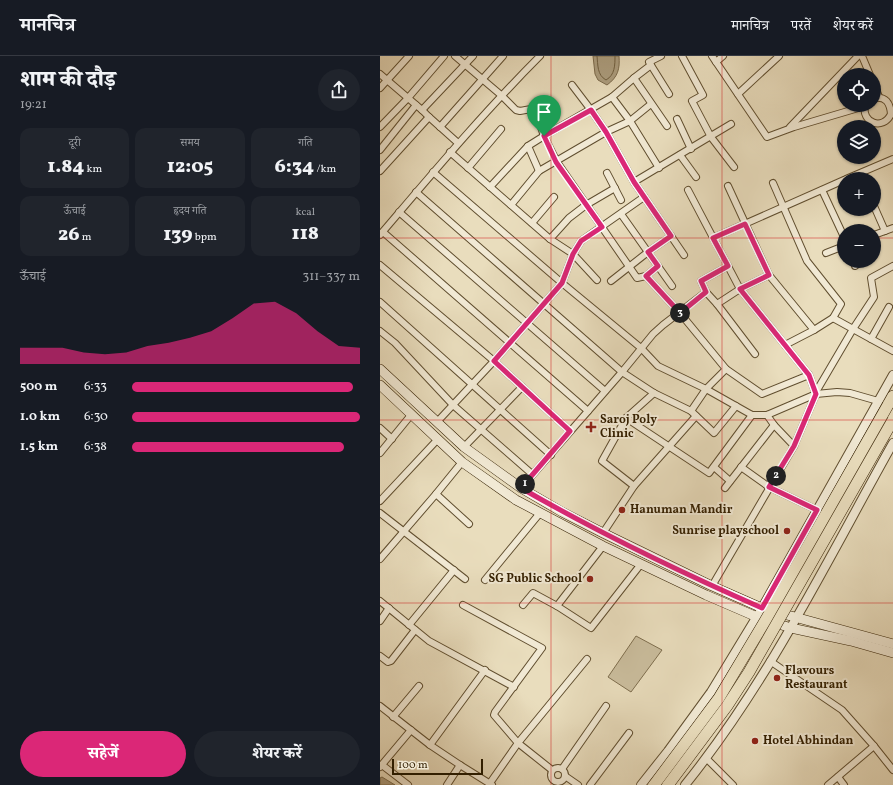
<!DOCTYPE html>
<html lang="hi">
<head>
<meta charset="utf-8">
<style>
  body { margin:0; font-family:Vollkorn,"Noto Serif Devanagari",serif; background:#20242c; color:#f1f3f6; height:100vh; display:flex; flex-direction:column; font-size:15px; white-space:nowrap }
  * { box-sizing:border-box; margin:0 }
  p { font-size:13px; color:#9ea1a6 }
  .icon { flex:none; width:22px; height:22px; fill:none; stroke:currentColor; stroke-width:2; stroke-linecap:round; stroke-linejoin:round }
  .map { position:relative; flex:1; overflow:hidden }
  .side { display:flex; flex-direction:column; background:#171b24; width:380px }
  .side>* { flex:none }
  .buttons { position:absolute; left:457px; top:12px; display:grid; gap:8px }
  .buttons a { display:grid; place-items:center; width:44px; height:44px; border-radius:50%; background:#171b24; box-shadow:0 1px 3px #0004; font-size:20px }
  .scale { position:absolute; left:12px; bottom:10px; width:91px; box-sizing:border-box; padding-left:4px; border:2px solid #331f00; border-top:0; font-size:11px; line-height:14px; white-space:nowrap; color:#331f00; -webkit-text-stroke:3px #f1e9d4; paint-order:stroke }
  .pin { position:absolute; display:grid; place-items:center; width:34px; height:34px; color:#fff; margin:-41px -17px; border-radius:50% 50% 50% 0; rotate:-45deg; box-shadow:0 0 4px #0007 }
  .pin .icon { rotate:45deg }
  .km { position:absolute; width:20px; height:20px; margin:-10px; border-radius:50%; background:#222; color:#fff; font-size:11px; line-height:20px; text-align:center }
  .round { display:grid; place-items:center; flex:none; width:42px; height:42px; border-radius:21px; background:#20242c }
  .head { display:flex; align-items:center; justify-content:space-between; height:68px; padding:0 20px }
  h1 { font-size:22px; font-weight:800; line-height:30px }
  .metrics { display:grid; grid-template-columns:repeat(3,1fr); gap:6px; height:68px; padding:4px 20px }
  .metrics div { display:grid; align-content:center; border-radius:10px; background:#20242c; text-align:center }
  .metrics b { font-size:20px; font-weight:800 }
  .metrics small { font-size:11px; font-weight:400 }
  .metrics p { font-size:11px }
  .chart { height:112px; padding:8px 20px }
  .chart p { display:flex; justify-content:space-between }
  .chart svg { width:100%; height:72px; margin-top:4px; fill:#db2777; opacity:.7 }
  .cta { display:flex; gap:8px; margin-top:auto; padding:8px 20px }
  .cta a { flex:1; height:46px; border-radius:24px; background:#db2777; color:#fff; font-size:16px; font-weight:800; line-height:46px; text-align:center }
  .cta a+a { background:#20242c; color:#f1f3f6 }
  ul { padding:0 20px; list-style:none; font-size:13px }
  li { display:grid; grid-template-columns:64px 48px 1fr; align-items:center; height:30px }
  li i { height:10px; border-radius:5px; background:#db2777 }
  header { display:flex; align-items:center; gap:24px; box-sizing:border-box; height:56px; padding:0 20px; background:#171b24; border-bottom:1px solid #363941 }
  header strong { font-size:19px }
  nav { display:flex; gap:22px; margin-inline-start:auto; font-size:14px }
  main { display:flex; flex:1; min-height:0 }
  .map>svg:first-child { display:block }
  .green { fill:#cabd9d; stroke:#7e6e4e }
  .water { fill:#ab9c7d; stroke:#7b6a4b }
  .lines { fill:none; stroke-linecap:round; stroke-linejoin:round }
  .shore { stroke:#6f5e3e; stroke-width:1 }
  .minor-casing { stroke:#604e2f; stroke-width:8 }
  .tertiary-casing { stroke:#604e2f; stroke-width:10 }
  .secondary-casing { stroke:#331f00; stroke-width:10 }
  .trunk-casing { stroke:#331f00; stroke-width:12 }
  .minor { stroke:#f1e9d4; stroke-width:6 }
  .tertiary { stroke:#f1e9d4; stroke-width:8 }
  .secondary { stroke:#f1e9d4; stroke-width:9 }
  .trunk { stroke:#e9ddbd; stroke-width:11 }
  .trunk-bridge-casing { stroke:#331f00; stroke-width:12; stroke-linecap:butt }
  .trunk-bridge { stroke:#e9ddbd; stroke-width:11 }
  .route-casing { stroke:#fff; stroke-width:8 }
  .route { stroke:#db2777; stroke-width:5 }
  .grid { fill:none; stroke:#d62828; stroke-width:1; stroke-opacity:0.55 }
  .poi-dot { fill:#8f2418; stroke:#f1e9d4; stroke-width:1.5 }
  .labels { text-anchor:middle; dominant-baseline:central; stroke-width:4; stroke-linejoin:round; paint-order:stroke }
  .poi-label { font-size:12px; font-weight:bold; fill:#331f00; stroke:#f1e9d4; text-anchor:start }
</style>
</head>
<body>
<header>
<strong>मानचित्र</strong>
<nav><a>मानचित्र</a><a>परतें</a><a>शेयर करें</a></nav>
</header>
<main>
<section class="side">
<div class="head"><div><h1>शाम की दौड़</h1><p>19:21</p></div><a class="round"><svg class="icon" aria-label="share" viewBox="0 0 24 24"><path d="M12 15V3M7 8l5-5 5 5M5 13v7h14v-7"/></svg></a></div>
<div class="metrics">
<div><p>दूरी</p><b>1.84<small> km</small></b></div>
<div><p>समय</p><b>12:05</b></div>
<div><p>गति</p><b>6:34<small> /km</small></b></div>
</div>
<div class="metrics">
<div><p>ऊँचाई</p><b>26<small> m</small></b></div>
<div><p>हृदय गति</p><b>139<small> bpm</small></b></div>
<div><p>kcal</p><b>118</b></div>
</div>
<div class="chart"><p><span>ऊँचाई</span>311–337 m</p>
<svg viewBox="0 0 160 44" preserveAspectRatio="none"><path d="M0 44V34L10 34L20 34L30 37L40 38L50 37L60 33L70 31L80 28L90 24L100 16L110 7L120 6L130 13L140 24L150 33L160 34V44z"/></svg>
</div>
<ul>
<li><b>500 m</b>6:33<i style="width:97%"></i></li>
<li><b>1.0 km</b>6:30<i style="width:100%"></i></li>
<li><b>1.5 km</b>6:38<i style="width:93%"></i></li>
</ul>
<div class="cta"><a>सहेजें</a><a>शेयर करें</a></div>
</section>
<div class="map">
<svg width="513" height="729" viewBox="0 0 513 729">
  <rect width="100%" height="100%" fill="#e9ddbd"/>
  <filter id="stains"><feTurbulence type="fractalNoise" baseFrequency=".005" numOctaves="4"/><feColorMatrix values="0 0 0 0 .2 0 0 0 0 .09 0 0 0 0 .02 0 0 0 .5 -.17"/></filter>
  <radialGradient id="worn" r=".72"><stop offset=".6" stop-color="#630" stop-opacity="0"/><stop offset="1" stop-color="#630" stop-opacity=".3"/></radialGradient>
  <polygon class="green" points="256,580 282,594 251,636 228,621"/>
  <g class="water">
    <path d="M 213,0 L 239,0 C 240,13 238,21 227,29 L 218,24 L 215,18 Z"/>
    <polygon points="2,721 15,729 0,729 0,722"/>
  </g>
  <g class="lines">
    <path class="shore" d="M 217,0 C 218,9 217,19 226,24 C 235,19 235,9 235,0"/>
    <g class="minor-casing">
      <g id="minor">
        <polyline points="75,0 121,39 136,54 140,55 151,53 155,54 164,80 177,106 257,222 266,220"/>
        <polyline points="281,0 269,6 289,38"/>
        <polyline points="302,0 323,39 312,45 331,81 354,111"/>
        <polyline points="332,0 387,81 414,71 485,50"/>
        <polyline points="482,0 490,19"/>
        <polyline points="336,6 343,0"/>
        <polyline points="0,18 42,54 49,61 78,87"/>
        <polyline points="254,22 271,9"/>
        <polyline points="494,28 499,41"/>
        <polyline points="192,29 211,54 226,76 254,126 304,199"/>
        <polyline points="0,32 29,0"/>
        <polyline points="358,38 399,0"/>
        <path d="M 485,49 C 481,67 503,75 511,58 C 510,47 506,40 494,42"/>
        <polyline points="42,54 93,0"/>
        <polyline points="297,63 311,93"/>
        <polyline points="0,71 28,42 64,0"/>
        <polyline points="60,71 123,0"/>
        <polyline points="410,71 478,0"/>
        <polyline points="148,90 159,115"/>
        <polyline points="0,94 36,49"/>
        <polyline points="70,96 170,183 193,198 217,224"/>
        <polyline points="300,99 316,121"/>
        <polyline points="88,112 121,73"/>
        <polyline points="279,112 250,65 232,41 254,22 287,70"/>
        <polyline points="0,115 49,61"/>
        <polyline points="53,116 182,227 261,292 278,310 326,333 372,359 387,359 436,338 457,336 470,337 498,345"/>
        <polyline points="227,117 241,144"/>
        <polyline points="466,123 513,103"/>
        <polyline points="254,126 351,68"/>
        <polyline points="348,130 389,219 434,274 453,262 461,248 427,205 393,127"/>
        <polyline points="110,131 148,90 164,80 232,41"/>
        <polyline points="308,134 360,233 429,319 436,338 414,390 332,530"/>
        <polyline points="442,134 464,181"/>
        <polyline points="36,136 242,316 274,337 311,355 334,377 356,350"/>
        <polyline points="131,149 159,115 226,76 250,65 271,48"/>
        <polyline points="494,150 505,175"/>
        <polyline points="19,156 225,335"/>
        <polyline points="241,158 292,230"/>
        <polyline points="152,167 174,141"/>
        <polyline points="3,176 208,355"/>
        <path d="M 0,179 C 52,118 103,57 160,0"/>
        <polyline points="494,179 513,172"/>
        <polyline points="333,182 464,124"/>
        <polyline points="170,183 189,162 206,149 235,132"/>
        <polyline points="446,197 464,190"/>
        <polyline points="474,205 475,210"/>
        <polyline points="0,209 114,305 190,375"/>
        <polyline points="278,210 266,220 300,257 346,313 382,338 429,319"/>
        <polyline points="348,210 321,225 326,236 337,248 360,233 389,219"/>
        <polyline points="231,225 268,196 291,180"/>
        <polyline points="0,246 171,399"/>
        <polyline points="337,248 375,298"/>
        <polyline points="453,262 513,295"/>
        <polyline points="0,275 15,287 73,349 152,418"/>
        <polyline points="491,283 509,251"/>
        <polyline points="405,289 434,274"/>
        <polyline points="436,336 473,273 494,241 491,222 513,210"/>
        <polyline points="274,337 246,362 329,417 372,359"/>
        <polyline points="311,355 326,333 346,313"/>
        <polyline points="387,359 394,369 414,390"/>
        <polyline points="246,362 222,405 254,430"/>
        <polyline points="57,366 114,305 182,227 193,198 201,185 264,141"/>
        <polyline points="0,372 12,383"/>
        <polyline points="84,391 142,331"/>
        <polyline points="0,397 31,359"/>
        <polyline points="334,411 350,425"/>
        <polyline points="361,411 389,431 437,454"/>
        <polyline points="141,432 242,316 273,278 283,269 326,236"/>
        <polyline points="345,432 394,369"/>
        <polyline points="56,438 89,468"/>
        <polyline points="0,445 58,383"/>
        <polyline points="0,457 85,523"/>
        <polyline points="223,477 254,430 316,360"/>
        <polyline points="223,490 177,550 211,572 261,508"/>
        <polyline points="0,503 56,438 82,406"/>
        <polyline points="105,524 160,457"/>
        <polyline points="0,545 49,585 134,631"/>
        <polyline points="83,549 162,592 115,656 114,659 138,687 172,714"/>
        <polyline points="143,549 153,537 177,550"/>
        <polyline points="0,565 9,552"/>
        <polyline points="29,569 74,514"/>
        <polyline points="0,600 8,606 11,605 35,574"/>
        <polyline points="390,605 462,654 494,690 448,729"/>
        <polyline points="0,650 50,689 80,709"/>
        <polyline points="13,661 39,630"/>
        <polyline points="50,689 105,614"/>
        <polyline points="494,690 513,714"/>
        <polyline points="326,702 353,729"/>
        <polyline points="2,709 28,729"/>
        <polyline points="0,711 31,674"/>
        <circle cx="178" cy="719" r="7"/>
        <polyline points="182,713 226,650"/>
        <polyline points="185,720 198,729"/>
        <polyline points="458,721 464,729"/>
        <polyline points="110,727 138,687 207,603"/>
        <polyline points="67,729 80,709 112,729"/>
        <polyline points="210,729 249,677"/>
      </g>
    </g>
    <g class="tertiary-casing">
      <g id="tertiary">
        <polyline points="261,729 288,695 331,636 382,552 513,319"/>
        <path d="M 305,729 C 389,625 448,503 513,387"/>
      </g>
    </g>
    <g class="secondary-casing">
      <g id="secondary">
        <polyline points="0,313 84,391 141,432 182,456 223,477 332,530 382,552 513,588"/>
        <polyline points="0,329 82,406 136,444 223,490 326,539 377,561 411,572 471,585 513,597"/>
      </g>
    </g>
    <g class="trunk-casing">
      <polyline id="trunk" points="508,349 513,340"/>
    </g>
    <use href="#minor" class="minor"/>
    <use href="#tertiary" class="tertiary"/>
    <use href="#secondary" class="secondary"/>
    <use href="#trunk" class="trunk"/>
    <g class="trunk-bridge-casing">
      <g id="trunk-bridge">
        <polyline points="274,729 339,642 385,565 508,349"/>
        <polyline points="288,729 347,650 369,616 513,364"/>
      </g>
    </g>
    <use href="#trunk-bridge" class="trunk-bridge"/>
  </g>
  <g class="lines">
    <g class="route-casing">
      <path id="route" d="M 211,54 L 226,76 L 254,126 L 291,180 L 268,196 L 278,210 L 266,220 L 300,257 L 326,236 L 321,225 L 348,210 L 333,182 L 365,168 L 389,219 L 360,233 L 429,319 L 436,338 L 414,390 L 389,431 L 437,454 L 382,552 C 300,516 219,477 141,432 L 190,375 L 114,305 L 182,227 L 193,198 L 201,185 L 222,171 L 176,106 L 164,80 Z"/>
    </g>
    <use href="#route" class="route"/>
  </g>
  <path class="grid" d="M 171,0 L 171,729M 342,0 L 342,729M 0,182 L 464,182M 494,182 L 513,182M 0,364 L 513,364M 0,547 L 513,547"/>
  <g class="poi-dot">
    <path d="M209 365h4v4h4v4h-4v4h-4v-4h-4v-4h4z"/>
    <circle cx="242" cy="454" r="4"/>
    <circle cx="407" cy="475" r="4"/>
    <circle cx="210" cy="523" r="4"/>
    <circle cx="397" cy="622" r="4"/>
    <circle cx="375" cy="685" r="4"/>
  </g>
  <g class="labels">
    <g class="poi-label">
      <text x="220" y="364">Saroj Poly<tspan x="220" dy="14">Clinic</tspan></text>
      <text x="250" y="454">Hanuman Mandir</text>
      <text x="399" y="475" text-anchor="end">Sunrise playschool</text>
      <text x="202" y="523" text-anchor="end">SG Public School</text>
      <text x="405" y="615">Flavours<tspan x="405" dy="14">Restaurant</tspan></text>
      <text x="383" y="685">Hotel Abhindan</text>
    </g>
  </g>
  <rect width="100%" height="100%" filter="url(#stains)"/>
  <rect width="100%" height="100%" fill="url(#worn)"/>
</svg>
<div class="buttons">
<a><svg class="icon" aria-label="locate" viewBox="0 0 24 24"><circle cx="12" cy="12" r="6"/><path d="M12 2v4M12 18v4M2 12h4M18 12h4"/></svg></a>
<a><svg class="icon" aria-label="layers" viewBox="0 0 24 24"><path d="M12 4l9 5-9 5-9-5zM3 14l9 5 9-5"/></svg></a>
<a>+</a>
<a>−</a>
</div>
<div class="scale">100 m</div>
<div class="pin" style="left:164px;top:80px;background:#1e9e55"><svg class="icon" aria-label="arrive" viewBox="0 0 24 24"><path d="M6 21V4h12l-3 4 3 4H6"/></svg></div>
<b class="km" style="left:145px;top:428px">1</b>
<b class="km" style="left:396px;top:420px">2</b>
<b class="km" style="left:300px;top:257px">3</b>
</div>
</main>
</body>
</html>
